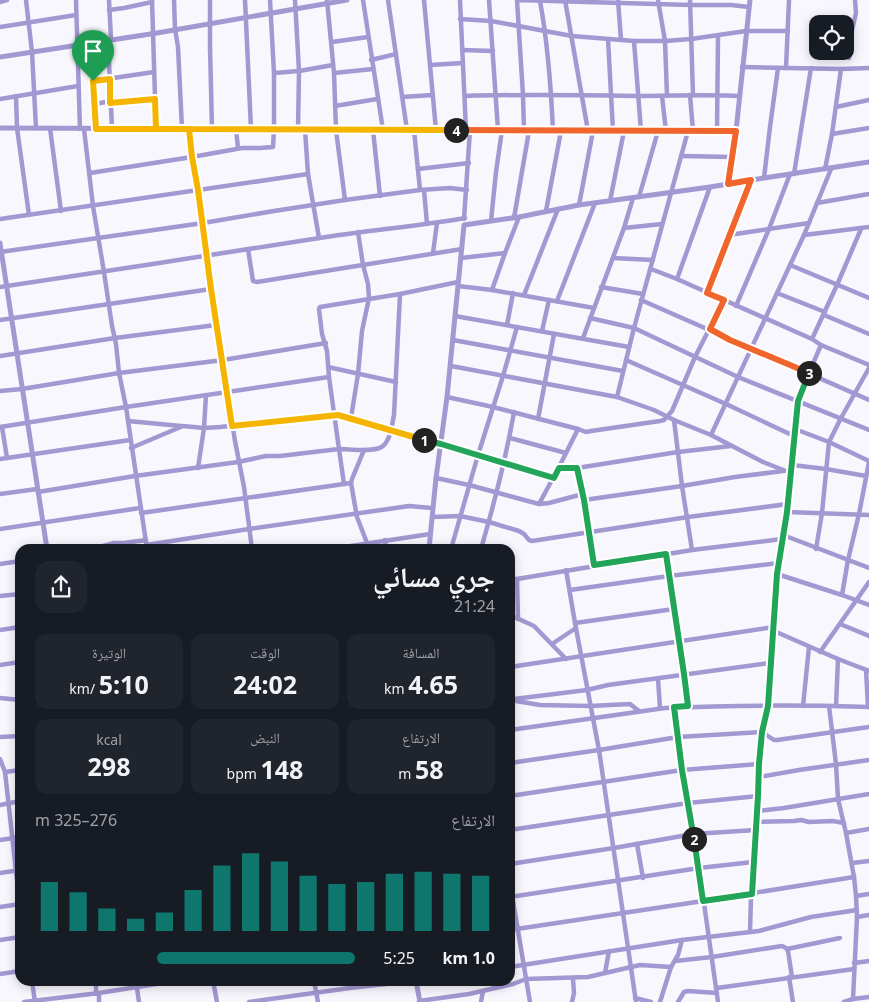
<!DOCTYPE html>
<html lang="ar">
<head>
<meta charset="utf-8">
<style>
  body { margin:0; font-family:"Noto Sans","Noto Naskh Arabic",sans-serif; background:#20242c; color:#f1f3f6; direction:rtl; height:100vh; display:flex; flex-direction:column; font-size:19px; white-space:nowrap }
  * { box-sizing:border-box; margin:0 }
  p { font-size:16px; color:#9ea1a6 }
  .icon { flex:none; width:28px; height:28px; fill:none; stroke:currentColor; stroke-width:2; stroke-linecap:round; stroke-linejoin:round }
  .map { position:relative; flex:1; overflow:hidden; direction:ltr }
  .panel { position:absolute; left:15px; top:544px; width:500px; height:442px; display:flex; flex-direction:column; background:#171b24; border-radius:15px; box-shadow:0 2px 12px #0003; direction:rtl }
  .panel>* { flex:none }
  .controls { position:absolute; left:809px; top:15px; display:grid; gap:10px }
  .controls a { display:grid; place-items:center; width:45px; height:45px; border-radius:10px; background:#171b24; box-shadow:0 2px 12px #0003; font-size:25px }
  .pin { position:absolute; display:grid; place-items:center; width:42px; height:42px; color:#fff; margin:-51px -21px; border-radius:50% 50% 50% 0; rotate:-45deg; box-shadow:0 0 5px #0007 }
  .pin .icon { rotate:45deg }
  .km { position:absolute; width:25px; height:25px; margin:-12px; border-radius:50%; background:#222; color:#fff; font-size:14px; line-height:25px; text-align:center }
  .round { display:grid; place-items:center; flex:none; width:52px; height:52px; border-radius:15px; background:#20242c }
  .head { display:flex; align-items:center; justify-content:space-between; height:85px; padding:0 20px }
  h1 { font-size:28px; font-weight:700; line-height:38px }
  .figures { display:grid; grid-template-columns:repeat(3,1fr); gap:8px; height:85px; padding:5px 20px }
  .figures div { display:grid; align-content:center; border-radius:12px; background:#20242c; text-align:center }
  .figures b { font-size:25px; font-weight:700 }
  .figures small { font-size:14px; font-weight:400 }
  .figures p { font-size:14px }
  .chart { height:140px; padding:10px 20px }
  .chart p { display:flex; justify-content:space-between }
  .chart svg { width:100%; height:90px; margin-top:5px; stroke:#0f766e; stroke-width:6 }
  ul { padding:0 20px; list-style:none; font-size:16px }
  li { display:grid; grid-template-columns:80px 60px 1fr; align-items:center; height:38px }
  li i { height:12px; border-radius:6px; background:#0f766e }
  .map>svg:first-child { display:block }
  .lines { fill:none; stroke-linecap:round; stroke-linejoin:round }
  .minor { stroke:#a298d2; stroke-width:4.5 }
  .tertiary { stroke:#a298d2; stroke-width:5 }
  .split-1-casing { stroke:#fff; stroke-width:10 }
  .split-2-casing { stroke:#fff; stroke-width:10 }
  .split-3-casing { stroke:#fff; stroke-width:10 }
  .split-4-casing { stroke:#fff; stroke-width:10 }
  .split-5-casing { stroke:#fff; stroke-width:10 }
  .split-1 { stroke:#f5b400; stroke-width:6 }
  .split-2 { stroke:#22a559; stroke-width:6 }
  .split-3 { stroke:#22a559; stroke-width:6 }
  .split-4 { stroke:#f0652b; stroke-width:6 }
  .split-5 { stroke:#f5b400; stroke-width:6 }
</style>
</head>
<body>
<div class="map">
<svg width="869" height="1002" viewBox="0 0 869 1002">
  <rect width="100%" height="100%" fill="#f8f7fd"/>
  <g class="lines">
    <g class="minor">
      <polyline points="26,0 32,52 36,128"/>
      <polyline points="76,0 80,129"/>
      <polyline points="109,0 111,39"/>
      <polyline points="152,0 156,129"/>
      <polyline points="174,0 175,29 178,47 182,129"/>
      <polyline points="210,0 210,47 212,129"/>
      <polyline points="245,0 251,129"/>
      <polyline points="295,0 299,71 298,130"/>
      <polyline points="327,0 334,73 336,130 345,200"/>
      <polyline points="363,0 383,130"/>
      <polyline points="388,0 407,130"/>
      <polyline points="424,0 436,130"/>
      <polyline points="460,0 466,130"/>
      <polyline points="489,0 498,130"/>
      <polyline points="565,0 588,131"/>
      <polyline points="618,0 621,40"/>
      <polyline points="658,0 665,41 667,96"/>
      <polyline points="690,0 693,95"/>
      <path d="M 540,1 C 548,44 551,87 553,131"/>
      <polyline points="0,2 7,0"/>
      <polyline points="109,10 124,8 152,2"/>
      <polyline points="460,19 491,21 572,36 634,41 665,41 691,39 746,31 788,31"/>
      <polyline points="0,27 76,15"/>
      <polyline points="608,39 613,131"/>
      <polyline points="108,40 112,129"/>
      <polyline points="634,41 641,131"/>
      <polyline points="332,42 368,37"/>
      <polyline points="88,43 93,71 96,129"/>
      <polyline points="462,50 493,51"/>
      <polyline points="849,58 849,43 856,13 855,0"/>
      <polyline points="371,60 396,54"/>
      <polyline points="430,65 463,63"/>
      <polyline points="742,67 841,69 869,68"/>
      <polyline points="786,68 789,0"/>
      <polyline points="274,73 299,71 333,65"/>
      <polyline points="334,73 373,69"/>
      <polyline points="93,81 154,72"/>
      <polyline points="690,95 693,131"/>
      <polyline points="16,96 17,128 29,215"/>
      <path d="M 465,96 C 522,94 579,95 637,96 C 671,96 705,94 740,96"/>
      <polyline points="662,96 666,131"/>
      <polyline points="402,97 433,95"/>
      <polyline points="0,99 78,86"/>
      <polyline points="111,103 155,99"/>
      <polyline points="95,104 111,101"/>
      <polyline points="335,106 377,99"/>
      <polyline points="836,107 869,100"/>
      <polyline points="50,128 61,211"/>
      <polyline points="84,129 93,206 104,272 112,326 116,344 119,373 126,407 147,549"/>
      <polyline points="189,129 192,157 198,190 211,289 235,441 244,487 252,549"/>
      <polyline points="236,129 238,148"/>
      <polyline points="305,130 308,174 319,238"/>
      <polyline points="373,130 380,196"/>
      <polyline points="414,130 420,190"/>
      <polyline points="524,131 523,95 517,0 691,5 731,5 749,7"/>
      <polyline points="717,131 718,36"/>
      <polyline points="832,134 869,128"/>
      <polyline points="681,156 733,157"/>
      <polyline points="418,169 469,163"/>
      <polyline points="825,169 832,134 841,69"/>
      <polyline points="90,173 192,157 242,148 260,148 273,147 274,129 274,73 270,0"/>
      <polyline points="794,174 811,68"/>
      <polyline points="764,178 770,127 778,68"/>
      <polyline points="424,190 427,224"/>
      <polyline points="639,197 658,131"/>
      <polyline points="610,201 624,131"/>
      <polyline points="817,203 869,194"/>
      <polyline points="579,205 593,131"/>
      <polyline points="546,211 561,131"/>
      <polyline points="514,218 529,131"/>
      <polyline points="0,219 308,174"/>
      <polyline points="464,219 470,130"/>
      <polyline points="491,221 496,172 502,130"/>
      <polyline points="624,228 662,224"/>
      <polyline points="729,235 809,223"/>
      <polyline points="804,235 869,227"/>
      <polyline points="248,249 253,281 257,282 462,249"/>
      <polyline points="0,252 203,223 274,211 345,200 420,190 450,188 467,190"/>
      <polyline points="433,253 437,223"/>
      <polyline points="461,258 505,253"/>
      <polyline points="613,258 653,260"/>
      <polyline points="790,265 869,298"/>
      <polyline points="651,269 677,279 812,339 821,345 869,365"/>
      <polyline points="677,279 710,187"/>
      <polyline points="458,286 492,290 594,308"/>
      <path d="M 0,287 C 109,271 217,254 326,237 C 372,230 419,226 465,218"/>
      <polyline points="601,287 643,294"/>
      <polyline points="492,290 505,253 519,217"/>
      <polyline points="707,293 751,180"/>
      <polyline points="777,293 825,312"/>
      <polyline points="524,295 558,209"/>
      <polyline points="641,300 869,400"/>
      <polyline points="557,301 595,203"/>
      <polyline points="736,306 769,229 790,174"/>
      <polyline points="824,315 869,334"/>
      <polyline points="455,316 629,347"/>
      <polyline points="590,318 634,328 738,377 869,430"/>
      <polyline points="0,320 211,289"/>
      <polyline points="507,325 513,293"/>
      <polyline points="542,331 549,300"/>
      <polyline points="583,338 624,228 633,198"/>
      <polyline points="812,339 837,285 861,229"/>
      <polyline points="453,340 623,371"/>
      <polyline points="0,356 115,338 216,325"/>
      <polyline points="626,360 726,404 794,436"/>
      <polyline points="451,366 617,397 654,410 674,420 711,435 763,462 791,473"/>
      <polyline points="328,367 396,382"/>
      <polyline points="0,391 22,389 119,373 223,360 326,343"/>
      <polyline points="447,397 493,407 578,429"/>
      <polyline points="617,397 634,328 688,131"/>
      <polyline points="351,418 358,374 362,331 369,298 368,284 363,265 358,232"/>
      <polyline points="538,419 554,334"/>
      <polyline points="674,420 682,486 692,550"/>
      <polyline points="128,421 181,426"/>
      <polyline points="0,427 126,407 329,377"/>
      <polyline points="2,427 7,458"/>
      <polyline points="795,429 829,442 869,461"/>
      <polyline points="711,435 804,235 831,169"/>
      <polyline points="510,438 566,453"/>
      <polyline points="131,448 183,426 204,428 220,427 338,415 441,444 554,478"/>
      <polyline points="364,450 352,479 351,483 357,517 367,543"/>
      <polyline points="0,459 130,440"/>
      <polyline points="792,465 826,469 866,476"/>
      <polyline points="559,467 577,468 584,500 594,565"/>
      <polyline points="198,468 204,428 206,395"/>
      <polyline points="577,468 678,452 731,446"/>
      <polyline points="436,478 469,485 539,504 549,503 583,494"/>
      <path d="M 344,484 L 339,449 C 350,449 375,453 383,446 C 391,439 392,424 394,415 L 400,294"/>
      <polyline points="38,492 135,476 238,462 266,456 280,456 339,449 329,377 327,351 322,334 319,309 320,307 400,294 458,282"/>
      <polyline points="0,494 37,489"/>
      <polyline points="584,500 682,486 735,477 783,471"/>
      <polyline points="539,504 559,467 578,429 586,432 591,431 660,421 664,420 672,411 695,357 724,300"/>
      <polyline points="787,512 869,515"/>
      <polyline points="141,513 351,483"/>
      <polyline points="432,517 460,516 489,522 519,531 524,534 529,540 532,541 688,517 788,504"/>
      <polyline points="0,529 140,508"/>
      <polyline points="783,535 869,568"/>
      <polyline points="385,540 386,549"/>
      <polyline points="146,545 249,529 409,506 432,508"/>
      <polyline points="92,549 114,543 124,543 146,540"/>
      <polyline points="331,549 430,534"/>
      <polyline points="451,549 478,455 503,376 517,327"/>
      <path d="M 481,549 C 494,504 506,458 514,412"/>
      <polyline points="816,549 822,513 829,442 841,418 869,368"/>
      <polyline points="666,554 688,706"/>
      <polyline points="0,564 20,561"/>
      <polyline points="566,570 575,623 599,750 636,1002"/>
      <polyline points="777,574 842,595 869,605"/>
      <polyline points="510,579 517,579 692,550 782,539"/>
      <polyline points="517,579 518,619"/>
      <polyline points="570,590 669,576 779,563"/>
      <polyline points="842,595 848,560 859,514 869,462"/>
      <polyline points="0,596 20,594"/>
      <polyline points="510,615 534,626 566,659"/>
      <polyline points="575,623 674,609"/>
      <polyline points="840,624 869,636"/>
      <polyline points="0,630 20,627"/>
      <polyline points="774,631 838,659 869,671"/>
      <polyline points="552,644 576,628"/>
      <polyline points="820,652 869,582"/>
      <polyline points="0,665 20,662"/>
      <polyline points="510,667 774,627"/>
      <polyline points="866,670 868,707"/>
      <polyline points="658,679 660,708"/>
      <polyline points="0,698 20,700"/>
      <polyline points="514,699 587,690 608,685 770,663"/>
      <polyline points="510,700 540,705 590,706 630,704 639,711"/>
      <polyline points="803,706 809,647"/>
      <polyline points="829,706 836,764 838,799 846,833 854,877 856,896 857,917 853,999 844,1002"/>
      <polyline points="836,706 838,659"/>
      <polyline points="675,707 682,770 699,868 718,1002"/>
      <path d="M 510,730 L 665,708 C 733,705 801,705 869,707"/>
      <polyline points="0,737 20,736"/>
      <polyline points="0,759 5,772 20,907"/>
      <polyline points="510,763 599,750 678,737 762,732 774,740 777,740 869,727"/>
      <polyline points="5,772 20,770"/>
      <polyline points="759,777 799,770 869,760"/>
      <polyline points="510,796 682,770 759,764"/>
      <polyline points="0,805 20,801"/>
      <polyline points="757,811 784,808 869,794"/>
      <polyline points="757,822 794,821 801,820 809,822 833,821 844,823"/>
      <polyline points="510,830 688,803 758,796"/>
      <polyline points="846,833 869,829"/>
      <polyline points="0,840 20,837"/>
      <polyline points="637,844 643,878"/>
      <polyline points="852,863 869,861"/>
      <polyline points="510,864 614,848 693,834 756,830"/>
      <polyline points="0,873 20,870"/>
      <polyline points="510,883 530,1002"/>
      <polyline points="856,896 869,894"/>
      <polyline points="510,897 699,868 753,862"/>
      <polyline points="0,907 20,904"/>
      <polyline points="857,917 869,915"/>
      <polyline points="510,930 703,901 854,877"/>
      <polyline points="750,932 751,897 757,811 759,764 762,732 768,706 770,663 774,631 775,596 782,539 787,512 797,401 821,345"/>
      <polyline points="0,940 20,937"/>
      <polyline points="787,949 840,938"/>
      <polyline points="675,961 712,957 782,946 786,948 788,951 792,977"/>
      <polyline points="854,963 869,961"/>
      <polyline points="510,967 682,940 759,931 811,917 857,910"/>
      <polyline points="605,973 640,965 671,967"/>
      <polyline points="0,974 20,971"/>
      <polyline points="789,977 793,1002"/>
      <polyline points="32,981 35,1002"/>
      <polyline points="136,981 139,1002"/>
      <polyline points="213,981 217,1002"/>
      <polyline points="314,981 318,1002"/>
      <polyline points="717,988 854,969"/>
      <polyline points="99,993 99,1002"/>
      <polyline points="96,994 96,981"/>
      <polyline points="635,998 651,1002"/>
      <polyline points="853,999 869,997"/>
      <polyline points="419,1001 469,994 513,984 526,979 588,977 605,973 609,951"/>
      <polyline points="24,1002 99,993 175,981"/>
      <polyline points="249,1002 350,988 413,981"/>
      <polyline points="481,1002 483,991"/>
      <polyline points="572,1002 574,993 573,979"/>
      <polyline points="660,1002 671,967 678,955 682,940"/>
      <polyline points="678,1002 684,992 688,991 717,993"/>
    </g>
    <g class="tertiary">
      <polyline points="0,57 157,33 347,0"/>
      <polyline points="0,128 736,131"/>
      <polyline points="728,185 736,131 750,0"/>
      <polyline points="0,243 47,549"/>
      <polyline points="429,549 436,478 447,397 464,225 519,217 579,205 710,187 764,178 869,162"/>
      <polyline points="416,981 420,1002"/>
    </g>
  </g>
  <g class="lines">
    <g class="split-1-casing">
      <polyline id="split-1" points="93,81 96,129 189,129 192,157 198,190 211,289 232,426 338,415 424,440"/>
    </g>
    <g class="split-2-casing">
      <polyline id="split-2" points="424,440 441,444 554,478 559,468 577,468 584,500 594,565 666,554 684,674 688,706 674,707 682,770 694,839"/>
    </g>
    <g class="split-3-casing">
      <polyline id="split-3" points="694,839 703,901 752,894 758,796 759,764 762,732 768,706 777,574 787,512 798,401 809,373"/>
    </g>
    <g class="split-4-casing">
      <polyline id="split-4" points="456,130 736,131 728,184 751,180 707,293 724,300 710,329 730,340 809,373"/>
    </g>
    <g class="split-5-casing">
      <polyline id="split-5" points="93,81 110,79 110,103 155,99 156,129 456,130"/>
    </g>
    <use href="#split-1" class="split-1"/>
    <use href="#split-2" class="split-2"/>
    <use href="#split-3" class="split-3"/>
    <use href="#split-4" class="split-4"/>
    <use href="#split-5" class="split-5"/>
  </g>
</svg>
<div class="controls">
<a><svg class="icon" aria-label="locate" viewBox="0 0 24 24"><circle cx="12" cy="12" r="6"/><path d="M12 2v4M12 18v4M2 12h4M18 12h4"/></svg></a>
</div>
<div class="pin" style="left:93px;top:81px;background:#1e9e55"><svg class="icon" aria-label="arrive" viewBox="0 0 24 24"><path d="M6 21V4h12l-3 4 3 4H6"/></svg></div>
<b class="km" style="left:424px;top:440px">1</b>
<b class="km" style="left:694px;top:839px">2</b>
<b class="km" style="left:809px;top:373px">3</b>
<b class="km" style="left:456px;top:130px">4</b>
<section class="panel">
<div class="head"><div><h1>جري مسائي</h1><p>21:24</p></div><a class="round"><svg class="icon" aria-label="share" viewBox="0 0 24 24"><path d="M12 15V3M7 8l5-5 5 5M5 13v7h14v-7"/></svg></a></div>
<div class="figures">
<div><p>المسافة</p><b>4.65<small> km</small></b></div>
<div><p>الوقت</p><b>24:02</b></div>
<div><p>الوتيرة</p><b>5:10<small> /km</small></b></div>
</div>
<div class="figures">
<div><p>الارتفاع</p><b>58<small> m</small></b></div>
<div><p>النبض</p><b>148<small> bpm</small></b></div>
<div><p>kcal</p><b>298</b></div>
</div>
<div class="chart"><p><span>الارتفاع</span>276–325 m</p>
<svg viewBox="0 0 160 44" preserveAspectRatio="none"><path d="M5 44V20M15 44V25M25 44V33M35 44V38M45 44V35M55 44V24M65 44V12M75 44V6M85 44V10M95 44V17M105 44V21M115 44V20M125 44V16M135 44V15M145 44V16M155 44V17"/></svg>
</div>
<ul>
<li><b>1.0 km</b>5:25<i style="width:62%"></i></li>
</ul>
</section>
</div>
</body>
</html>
